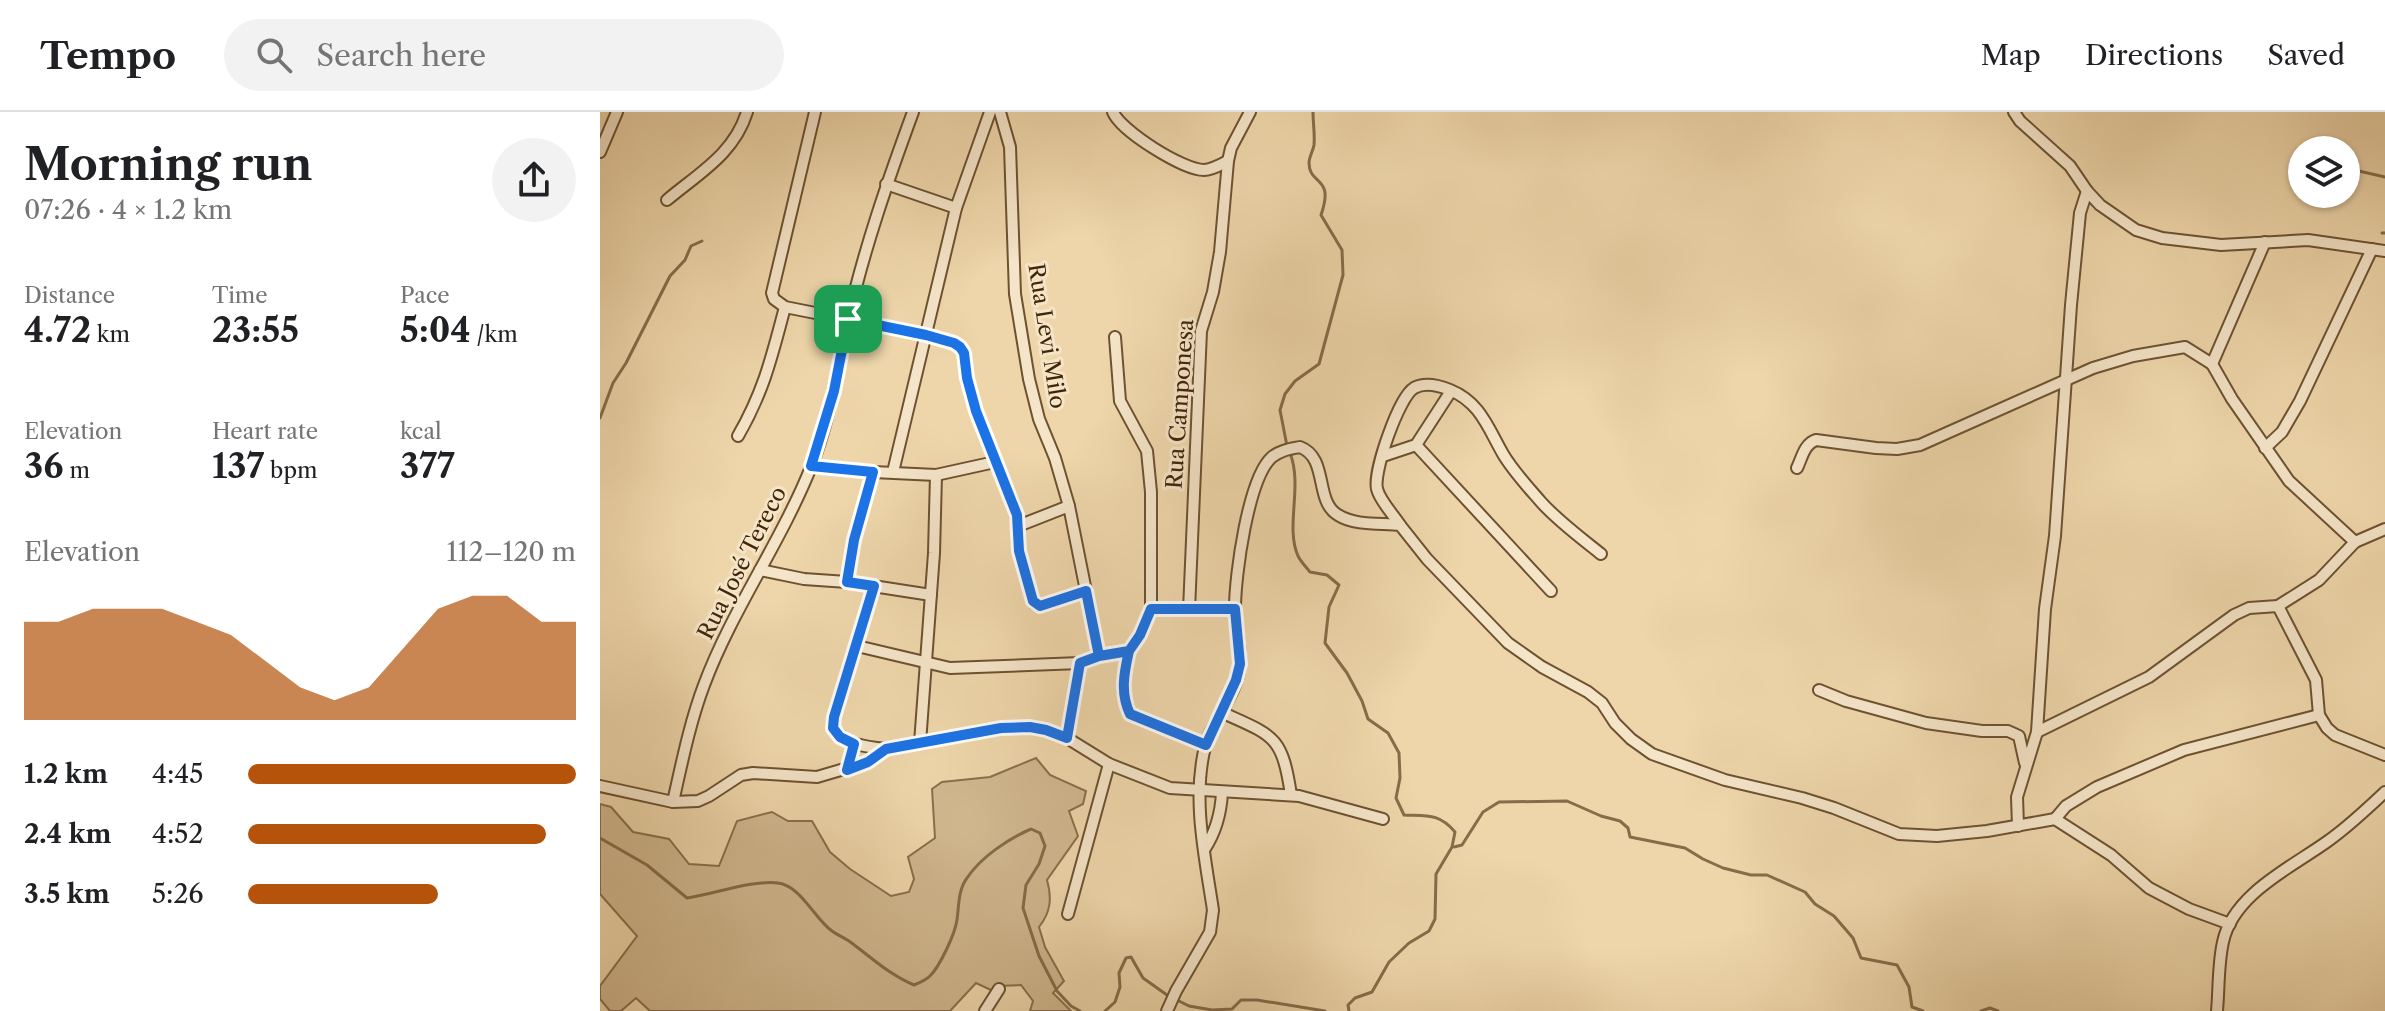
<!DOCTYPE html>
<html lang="en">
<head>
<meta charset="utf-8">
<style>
  body { margin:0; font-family:"Libre Caslon Text",serif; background:#f2f2f2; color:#202124; height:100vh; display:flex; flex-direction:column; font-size:30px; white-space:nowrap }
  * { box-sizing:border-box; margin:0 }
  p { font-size:26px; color:#757577 }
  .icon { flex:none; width:44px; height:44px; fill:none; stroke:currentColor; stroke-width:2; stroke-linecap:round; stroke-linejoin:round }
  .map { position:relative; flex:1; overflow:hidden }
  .drawer { display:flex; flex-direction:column; background:#fff; width:600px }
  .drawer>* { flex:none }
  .tools { position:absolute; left:1688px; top:24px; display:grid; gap:16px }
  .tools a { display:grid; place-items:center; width:72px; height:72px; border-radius:50%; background:#fff; box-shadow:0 2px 6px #0004; font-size:40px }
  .pin { position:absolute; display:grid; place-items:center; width:68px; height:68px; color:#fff; margin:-34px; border-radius:16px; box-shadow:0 4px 12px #0006 }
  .round { display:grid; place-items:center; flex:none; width:84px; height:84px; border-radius:42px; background:#f2f2f2 }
  .overview { display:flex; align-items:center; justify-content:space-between; height:136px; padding:0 24px }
  h1 { font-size:44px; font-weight:700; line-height:60px }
  .figures { display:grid; grid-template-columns:repeat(3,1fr); gap:12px; height:136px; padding:8px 24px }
  .figures div { display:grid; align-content:center }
  .figures b { font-size:34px; font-weight:700 }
  .figures small { font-size:22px; font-weight:400 }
  .figures p { font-size:22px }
  .chart { height:224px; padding:16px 24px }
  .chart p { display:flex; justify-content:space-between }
  .chart svg { width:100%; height:144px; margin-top:8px; fill:#b45309; opacity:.7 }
  ul { padding:0 24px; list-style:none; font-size:26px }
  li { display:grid; grid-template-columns:128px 96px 1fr; align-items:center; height:60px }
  li i { height:20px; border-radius:10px; background:#b45309 }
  header { display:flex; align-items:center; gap:48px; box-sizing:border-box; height:112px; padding:0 40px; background:#fff; border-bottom:2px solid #e0e0e0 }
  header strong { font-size:38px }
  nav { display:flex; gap:44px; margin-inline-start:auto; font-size:28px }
  .search { width:560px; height:72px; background:#f2f2f2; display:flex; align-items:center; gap:20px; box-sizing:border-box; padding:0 28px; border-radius:44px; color:#757577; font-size:30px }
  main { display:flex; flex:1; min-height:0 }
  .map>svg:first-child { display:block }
  .green { fill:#d1b88f; stroke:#8a6f4c; stroke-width:2 }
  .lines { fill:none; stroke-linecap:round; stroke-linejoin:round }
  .stream { stroke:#866c49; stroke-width:3 }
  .street-casing { stroke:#6d5231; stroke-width:14 }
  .street { stroke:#f4e4c8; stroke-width:10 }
  .route-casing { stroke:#fff; stroke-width:16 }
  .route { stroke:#1a73e8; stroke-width:10 }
  .labels { text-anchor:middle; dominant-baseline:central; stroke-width:6; stroke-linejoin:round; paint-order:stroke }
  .street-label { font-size:22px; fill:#422609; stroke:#f4e4c8 }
</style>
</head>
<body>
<header>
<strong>Tempo</strong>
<div class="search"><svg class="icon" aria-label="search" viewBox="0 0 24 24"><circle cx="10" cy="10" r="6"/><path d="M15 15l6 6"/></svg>Search here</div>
<nav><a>Map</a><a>Directions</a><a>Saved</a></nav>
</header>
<main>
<section class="drawer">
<div class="overview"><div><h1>Morning run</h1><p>07:26 · 4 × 1.2 km</p></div><a class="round"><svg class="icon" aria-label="share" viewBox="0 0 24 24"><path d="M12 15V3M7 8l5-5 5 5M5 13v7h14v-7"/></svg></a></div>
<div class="figures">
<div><p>Distance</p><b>4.72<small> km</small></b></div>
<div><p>Time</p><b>23:55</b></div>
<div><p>Pace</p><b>5:04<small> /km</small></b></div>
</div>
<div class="figures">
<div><p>Elevation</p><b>36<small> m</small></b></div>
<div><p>Heart rate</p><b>137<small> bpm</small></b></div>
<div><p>kcal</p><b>377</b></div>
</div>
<div class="chart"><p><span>Elevation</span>112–120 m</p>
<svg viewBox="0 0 160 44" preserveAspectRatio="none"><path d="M0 44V14L10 14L20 10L30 10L40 10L50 14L60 18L70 26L80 34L90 38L100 34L110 22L120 10L130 6L140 6L150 14L160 14V44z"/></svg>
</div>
<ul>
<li><b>1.2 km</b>4:45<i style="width:100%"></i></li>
<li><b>2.4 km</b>4:52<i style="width:91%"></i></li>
<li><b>3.5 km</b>5:26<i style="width:58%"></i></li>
</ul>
</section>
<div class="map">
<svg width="1785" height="899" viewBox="0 0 1785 899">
  <rect width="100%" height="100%" fill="#eed6aa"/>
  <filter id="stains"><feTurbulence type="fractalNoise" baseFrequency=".0025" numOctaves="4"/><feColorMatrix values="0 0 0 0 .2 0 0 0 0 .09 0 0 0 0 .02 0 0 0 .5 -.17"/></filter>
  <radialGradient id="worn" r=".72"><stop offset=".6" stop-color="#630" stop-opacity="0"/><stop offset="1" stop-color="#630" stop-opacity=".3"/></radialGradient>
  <path class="green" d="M 436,646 L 450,663 L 486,679 L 483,692 L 469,699 L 478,724 L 447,768 C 452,786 451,800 439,815 L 445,835 L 464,869 L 453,881 L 471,899 L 430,899 L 433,889 L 421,873 L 398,874 L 393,879 L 376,871 L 350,899 L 50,899 L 36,886 L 21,899 L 10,899 L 0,887 L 0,874 L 37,824 L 0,782 L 0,692 L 11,695 L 33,720 L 69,727 L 89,752 L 119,754 L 137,709 L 172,700 L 188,709 L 212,709 L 230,740 L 250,757 L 291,784 L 309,780 L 314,767 L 308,745 L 335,726 L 332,677 L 342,670 L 390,665 Z"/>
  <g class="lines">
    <g class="stream">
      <polyline points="1701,46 1702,46"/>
      <polyline points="1746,56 1785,65"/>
      <polyline points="1782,121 1785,121"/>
      <polyline points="0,306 13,271 26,251 70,164 85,148 91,134 102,129"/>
      <path d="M 687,334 L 680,298 L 685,282 L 695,269 L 719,252 L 743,163 L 742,138 L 721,103 C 735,63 709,74 709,51 C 709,45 713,39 714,33 C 715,22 713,11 713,0"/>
      <path d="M 690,341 C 703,374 685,415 698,444 C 701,450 706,455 710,460 L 727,463 L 739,473 L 729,495 L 725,531 L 747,561 L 762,589 L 768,607 L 788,621 L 799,641 L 800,666 L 796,686 L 804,703 C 827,704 839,701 855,720 L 852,735 L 836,762 L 835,807 L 829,819 L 809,831 L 789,850 L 772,880 L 755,886 L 748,893 L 749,899"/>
      <path d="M 0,726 L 47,753 L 87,786 C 115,782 150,768 178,771 C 201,774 214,806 232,819 C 239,824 247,827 253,832 C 273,847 290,863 314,873 C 319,871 326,868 330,864 C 340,854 355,822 357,808 C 359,794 358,778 367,766 C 381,745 408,727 431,717 L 440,721 L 445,734 L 439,752 L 426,773 L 423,796 L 439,844 L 457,879 L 471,894 L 480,899"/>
      <polyline points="854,735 862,733 883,700 899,690 967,689 1001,704 1020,709 1028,716 1030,725 1085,736 1103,747 1123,756 1151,763 1167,763 1205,780 1215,792 1234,804 1253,826 1261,846 1297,853 1309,875 1312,895 1323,899"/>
      <polyline points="505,899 515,890 520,875 519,861 526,846 531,845 543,866 567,883 589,894 612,898 632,897 641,888 657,888 725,899"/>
      <polyline points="1381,899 1390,896 1398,899"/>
    </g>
    <g class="street-casing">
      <g id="street">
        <polyline points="215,0 172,181 174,187 185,195 326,223 354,231 360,235 364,241 367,266 376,299 414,393 418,414 469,394"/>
        <polyline points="400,0 410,35 415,182 429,267 439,307 455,346 469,394 499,544"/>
        <path d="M 513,0 C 521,19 583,58 604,58 C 612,58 620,53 628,49"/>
        <polyline points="1414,0 1420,9 1470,54 1487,79 1500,93 1536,118 1562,126 1621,133 1708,128 1785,139"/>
        <polyline points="0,40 17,0"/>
        <polyline points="286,72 356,96"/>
        <path d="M 67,88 C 99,61 134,42 147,0"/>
        <polyline points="515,225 520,289 547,339 551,380 551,497 540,523 529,539 524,562 523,579 530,602 606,633"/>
        <polyline points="1612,252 1632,287 1689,369 1755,430"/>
        <path d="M 138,324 C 164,279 172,244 185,195"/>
        <polyline points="816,333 951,479"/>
        <polyline points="1665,336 1682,320 1700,289 1772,137"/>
        <polyline points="783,344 816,333 851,279"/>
        <polyline points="211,354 273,360 336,363 395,350"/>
        <path d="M 1197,356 C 1202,346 1204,332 1216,328 L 1276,336 L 1297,337 L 1320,333 L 1493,256 L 1533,244 L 1585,235 L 1612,252 L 1665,130"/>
        <polyline points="293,360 356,96 390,0"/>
        <path d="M 800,413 C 793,402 780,389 777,377 C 773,359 799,285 814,276 C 825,270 840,274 850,278 C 880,290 888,316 903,342 C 913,359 928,375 941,390 C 958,409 981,426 1001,442"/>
        <polyline points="418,414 419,439 434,491 440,494 486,479"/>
        <polyline points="1785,417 1755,430 1719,468 1678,494 1716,568 1719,603 1727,616 1735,623 1785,643"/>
        <polyline points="160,458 204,467 247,470 331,483"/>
        <polyline points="247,470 254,428 273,360"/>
        <path d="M 274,474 L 234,605 L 233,616 C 246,633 266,635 286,637"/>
        <polyline points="551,497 635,497"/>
        <polyline points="589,498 601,219 613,180 620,140 628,49 631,36 650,0"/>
        <polyline points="257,534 350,556 480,551 499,544 529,539"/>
        <polyline points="1219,578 1246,589 1326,611 1382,619 1408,619 1419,624 1425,651"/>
        <path d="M 621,600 C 674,624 682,623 691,683"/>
        <polyline points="1437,620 1549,565 1634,503 1649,496 1678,494"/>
        <polyline points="467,626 480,551"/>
        <polyline points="320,631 334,441 336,363"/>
        <polyline points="247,658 254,632"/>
        <polyline points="0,674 73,690 98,689 109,684 141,663 153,661 217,665 268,650 286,637 401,616 430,615 446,618 467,626 509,652 570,676 699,684 783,707"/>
        <path d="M 73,690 C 82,650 90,610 104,573 C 132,498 181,430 211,355 C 230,308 237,257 248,208 C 264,137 288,68 313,0"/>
        <polyline points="1455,707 1466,694 1497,675 1584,638 1719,603"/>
        <polyline points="1455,707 1511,743 1549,776 1589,797 1630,812"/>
        <polyline points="1418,714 1417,685 1437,620 1445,497 1455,424 1471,193 1480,101 1487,79"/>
        <path d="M 604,738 C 616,720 621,702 622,680"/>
        <polyline points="468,802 509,652"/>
        <polyline points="385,899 399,877"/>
        <path d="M 567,899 L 576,879 L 610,820 L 613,798 C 605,745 592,687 605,635 C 613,606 639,581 640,551 C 641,533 635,514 635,496 C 635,464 648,366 672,345 C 681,338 690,337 700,335 C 729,346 714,389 738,403 C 755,414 781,411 800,413 L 827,447 L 908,531 L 942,555 L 988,580 L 1002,591 L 1015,611 L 1031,627 L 1052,642 L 1125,668 L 1202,686 L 1234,696 L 1299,722 L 1337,724 L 1387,719 L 1455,707"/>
        <path d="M 1617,899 C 1619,877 1618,852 1623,830 C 1633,782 1692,755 1728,729 C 1748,715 1767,697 1785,680"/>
      </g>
    </g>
    <use href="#street" class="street"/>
  </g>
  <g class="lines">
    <g class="route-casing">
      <path id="route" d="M 248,207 L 234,279 L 211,354 L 273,360 L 254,428 L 247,470 L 274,474 L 234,605 L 233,616 L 240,625 L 254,632 L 247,658 L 268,650 L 286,637 L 401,616 L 430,615 L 446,618 L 467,626 L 480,551 L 499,544 L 529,539 L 540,523 L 551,497 L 635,497 L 640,552 L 636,568 L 606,633 L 530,602 C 520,581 524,561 529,539 L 499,544 L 486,479 L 440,494 L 433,489 L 419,439 L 417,403 L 376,299 L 367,266 L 364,241 L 360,235 L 354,231 L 326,223 L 248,207"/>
    </g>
    <use href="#route" class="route"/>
  </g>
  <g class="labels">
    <g class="street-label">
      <text transform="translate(447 224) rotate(81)">Rua Levi Milo</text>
      <text transform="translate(580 292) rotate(-86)">Rua Camponesa</text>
      <text transform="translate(142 451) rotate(-63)">Rua José Tereco</text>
    </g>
  </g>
  <rect width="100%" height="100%" filter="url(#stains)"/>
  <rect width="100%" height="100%" fill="url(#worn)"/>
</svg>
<div class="tools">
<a><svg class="icon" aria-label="layers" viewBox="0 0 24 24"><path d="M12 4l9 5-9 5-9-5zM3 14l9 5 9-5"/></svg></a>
</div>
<div class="pin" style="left:248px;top:207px;background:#1e9e55"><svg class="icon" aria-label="arrive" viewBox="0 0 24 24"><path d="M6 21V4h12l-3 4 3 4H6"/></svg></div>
</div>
</main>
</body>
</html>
